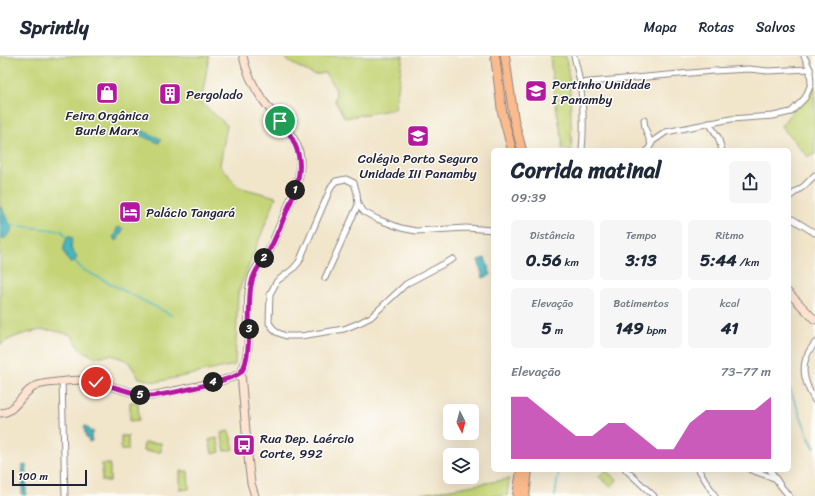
<!DOCTYPE html>
<html lang="pt">
<head>
<meta charset="utf-8">
<style>
  body { margin:0; font-family:Sriracha,sans-serif; background:#f6f6f7; color:#1f2937; height:100vh; display:flex; flex-direction:column; font-size:15px; white-space:nowrap }
  * { box-sizing:border-box; margin:0 }
  p { font-size:13px; color:#747a83 }
  .icon { flex:none; width:22px; height:22px; fill:none; stroke:currentColor; stroke-width:2; stroke-linecap:round; stroke-linejoin:round }
  .map { position:relative; flex:1; overflow:hidden }
  .side { position:absolute; left:491px; top:92px; width:300px; height:324px; display:flex; flex-direction:column; background:#fff; border-radius:6px; box-shadow:0 4px 16px #0002 }
  .side>* { flex:none }
  .needle { width:26px; rotate:174deg }
  .fabs { position:absolute; left:443px; top:348px; display:grid; gap:8px }
  .fabs a { display:grid; place-items:center; width:36px; height:36px; border-radius:6px; background:#fff; box-shadow:0 4px 16px #0002; font-size:20px }
  .scale { position:absolute; left:12px; bottom:10px; width:75px; box-sizing:border-box; padding-left:4px; border:2px solid #22223b; border-top:0; font-size:11px; line-height:14px; white-space:nowrap; color:#22223b; -webkit-text-stroke:3px #fdfcf7; paint-order:stroke }
  .pin { position:absolute; display:grid; place-items:center; width:34px; height:34px; color:#fff; margin:-17px; border:2px solid #fff; border-radius:50%; box-shadow:0 1px 4px #0007 }
  .km { position:absolute; width:20px; height:20px; margin:-10px; border-radius:50%; background:#222; color:#fff; font-size:11px; line-height:20px; text-align:center }
  .round { display:grid; place-items:center; flex:none; width:42px; height:42px; border-radius:6px; background:#f6f6f7 }
  .overview { display:flex; align-items:center; justify-content:space-between; height:68px; padding:0 20px }
  h1 { font-size:22px; font-weight:800; line-height:30px }
  .stats { display:grid; grid-template-columns:repeat(3,1fr); gap:6px; height:68px; padding:4px 20px }
  .stats div { display:grid; align-content:center; border-radius:6px; background:#f6f6f7; text-align:center }
  .stats b { font-size:17px; font-weight:800 }
  .stats small { font-size:11px; font-weight:400 }
  .stats p { font-size:11px }
  .chart { height:112px; padding:8px 20px }
  .chart p { display:flex; justify-content:space-between }
  .chart svg { width:100%; height:72px; margin-top:4px; fill:#b5179e; opacity:.7 }
  header { display:flex; align-items:center; gap:24px; box-sizing:border-box; height:56px; padding:0 20px; background:#fff; border-bottom:1px solid #e0e1e3 }
  header strong { font-size:19px }
  nav { display:flex; gap:22px; margin-inline-start:auto; font-size:14px }
  .map>svg:first-child { display:block }
  .green { fill:#c4d477; stroke:#737b59 }
  .water { fill:#47b6bf; stroke:#346c7d }
  .lines { fill:none; stroke-linecap:round; stroke-linejoin:round }
  .stream { stroke:#47b6bf; stroke-width:1.5 }
  .street-casing { stroke:#8a8482; stroke-width:7 }
  .secondary-casing { stroke:#8a8482; stroke-width:9 }
  .primary-casing { stroke:#8a8482; stroke-width:10 }
  .street { stroke:#fff; stroke-width:5 }
  .secondary { stroke:#fde4d1; stroke-width:7 }
  .primary { stroke:#fbbb8d; stroke-width:8 }
  .route-casing { stroke:#fff; stroke-width:8 }
  .route { stroke:#b5179e; stroke-width:5 }
  .labels { text-anchor:middle; dominant-baseline:central; stroke-width:3; stroke-linejoin:round; paint-order:stroke }
  .poi-label { font-size:13px; fill:#22223b; stroke:#fdfcf7; text-anchor:start }
</style>
</head>
<body>
<header>
<strong>Sprintly</strong>
<nav><a>Mapa</a><a>Rotas</a><a>Salvos</a></nav>
</header>
<div class="map">
<svg width="815" height="440" viewBox="0 0 815 440">
  <rect width="100%" height="100%" fill="#fdfcf7"/>
  <filter id="ink" filterUnits="userSpaceOnUse"><feTurbulence type="fractalNoise" baseFrequency=".025" numOctaves="2"/><feDisplacementMap in="SourceGraphic" scale="8" xChannelSelector="R" yChannelSelector="G"/><feConvolveMatrix kernelMatrix="1 2 1 2 8 2 1 2 1" color-interpolation-filters="sRGB"/></filter>
  <filter id="wash" filterUnits="userSpaceOnUse"><feTurbulence type="fractalNoise" baseFrequency=".012" numOctaves="4" result="noise"/><feDisplacementMap in="SourceGraphic" scale="16" xChannelSelector="R" yChannelSelector="G"/><feGaussianBlur stdDeviation="0.9" result="paint"/><feColorMatrix in="noise" values="0 0 0 0 0 0 0 0 0 0 0 0 0 0 0 0 0 1.4 0 .05"/><feComposite in="paint" operator="in"/></filter>
  <g filter="url(#wash)">
    <rect width="100%" height="100%" fill="#f1e5ca"/>
    <g class="green">
      <path d="M 0,0 L 209,0 L 201,47 L 227,69 L 220,109 L 238,131 L 276,141 L 238,237 L 235,309 L 156,326 L 139,322 L 128,305 L 112,299 L 94,301 L 80,293 L 71,279 C 63,277 54,274 46,274 C 34,274 9,281 0,289 Z"/>
      <polygon points="285,0 403,0 395,53 345,62 335,45 336,34 325,17 314,19 287,5"/>
      <polygon points="550,0 566,0 570,29 572,94 562,94 562,83 555,44"/>
      <polygon points="812,29 815,31 815,98 808,101 781,70"/>
      <polygon points="130,346 138,346 139,364 130,365"/>
      <polygon points="229,375 234,393 225,395 221,377"/>
      <rect x="121" y="380" width="7" height="14"/>
      <polygon points="217,382 220,396 212,398 209,384"/>
      <polygon points="144,387 161,387 161,396 143,395"/>
      <rect x="102" y="408" width="8" height="17"/>
      <polygon points="605,414 617,424 611,431 599,421"/>
      <polygon points="180,415 188,415 189,433 180,434"/>
      <polygon points="509,423 507,440 410,440"/>
    </g>
    <g class="water">
      <polygon points="141,74 161,83 159,87 139,79"/>
      <path d="M 0,151 L 2,152 C 4,155 4,158 6,161 C 13,173 15,176 1,184 Z"/>
      <polygon points="118,171 123,173 117,185 113,182"/>
      <path d="M 68,180 L 73,182 C 70,191 70,194 77,200 L 75,205 L 70,207 C 62,195 62,192 68,180 Z"/>
      <polygon points="485,202 491,219 483,222 478,204"/>
      <polygon points="85,370 88,371 90,376 93,375 93,378 91,379 92,385 89,386 88,381 86,381 84,372"/>
      <polygon points="23,409 27,410 26,439 22,439"/>
    </g>
    <g class="lines">
      <g class="stream">
        <polyline points="11,169 62,175 67,182"/>
        <polyline points="74,204 82,213 173,260"/>
        <polyline points="789,331 810,384 815,392"/>
        <polyline points="555,440 559,414"/>
      </g>
    </g>
  </g>
  <g filter="url(#ink)">
    <g class="lines">
      <g class="street-casing">
        <g id="street">
          <path d="M 574,0 C 582,29 585,63 582,94"/>
          <polyline points="579,27 713,15 749,13 768,15 810,13"/>
          <polyline points="644,64 645,72 651,88"/>
          <polyline points="709,67 718,81 722,94"/>
          <polyline points="648,94 653,85 666,76 731,63 773,60 791,56 805,42 811,28 810,13 804,0"/>
          <polyline points="789,141 804,130 815,119"/>
          <polyline points="789,161 815,177"/>
          <polyline points="453,203 406,228 371,261 359,267 344,273 301,280 286,280 276,276 269,267 270,238 277,225 293,213 299,206 332,129 336,125 346,123 354,127 357,137 358,149 364,156 377,163 401,172 416,175 466,172 493,174"/>
          <polyline points="325,222 358,149"/>
          <path d="M 815,287 C 798,306 803,325 815,345"/>
          <polyline points="62,325 65,440"/>
          <polyline points="626,414 654,440"/>
          <polyline points="699,414 715,440"/>
          <polyline points="751,414 774,422"/>
          <polyline points="770,414 780,429 789,440"/>
        </g>
      </g>
      <g class="secondary-casing">
        <g id="secondary">
          <path d="M 243,0 C 247,21 258,39 272,56 C 282,68 295,80 299,96 C 304,120 291,144 282,165 C 278,175 274,184 270,193 C 265,202 257,209 253,219 C 242,249 256,287 241,317 L 249,411 L 251,427 L 255,440"/>
          <polyline points="789,237 815,264"/>
          <path d="M 0,357 C 16,357 22,335 36,330 C 42,327 50,327 57,326 C 67,325 78,323 88,325 C 110,328 130,338 151,340 L 217,326 L 233,321 L 241,317"/>
        </g>
      </g>
      <g class="primary-casing">
        <g id="primary">
          <polyline points="495,0 502,56 512,94"/>
          <polyline points="505,0 514,64 522,94"/>
          <polyline points="517,440 521,414"/>
          <polyline points="525,440 528,414"/>
        </g>
      </g>
      <use href="#street" class="street"/>
      <use href="#secondary" class="secondary"/>
      <use href="#primary" class="primary"/>
    </g>
  </g>
  <g class="lines" filter="url(#ink)">
    <g class="route-casing">
      <path id="route" d="M 96,326 L 141,339 L 151,340 C 164,339 236,324 241,316 C 253,302 247,249 251,230 C 253,215 263,206 270,193 C 276,181 281,169 286,157 C 302,120 308,98 280,65"/>
    </g>
    <use href="#route" class="route"/>
  </g>
  <defs>
    <g id="school-square" transform="scale(1.15)"><rect x="-9" y="-9" width="18" height="18" rx="4" fill="#b5179e" stroke="#fdfcf7"/><path d="M0-5L7-2L0 1L-7-2ZM-4 1L0 2.5L4 1V4Q0 6-4 4Z" fill="#fff"/></g>
    <g id="shop-square" transform="scale(1.15)"><rect x="-9" y="-9" width="18" height="18" rx="4" fill="#b5179e" stroke="#fdfcf7"/><path d="M-5-2.5h2.3a2.7 3.5 0 0 1 5.4 0H5L5.5 6h-11ZM-1.5-2.5h3a1.5 2.3 0 0 0-3 0Z" fill="#fff"/></g>
    <g id="building-square" transform="scale(1.15)"><rect x="-9" y="-9" width="18" height="18" rx="4" fill="#b5179e" stroke="#fdfcf7"/><path d="M-4-6H4V6H1V3H-1V6H-4ZM-2.5-4.3h1.7v1.8h-1.7ZM.8-4.3h1.7v1.8H.8ZM-2.5-1h1.7V.8h-1.7ZM.8-1h1.7V.8H.8Z" fill="#fff"/></g>
    <g id="hotel-square" transform="scale(1.15)"><rect x="-9" y="-9" width="18" height="18" rx="4" fill="#b5179e" stroke="#fdfcf7"/><path d="M-6-4.5h1.5V1H6V5H4.5V3h-9V5H-6ZM-4 0a1.8 1.8 0 1 1 3.6 0ZM.5 0V-2.5h3Q6-2.5 6 0Z" fill="#fff"/></g>
    <g id="bus-square" transform="scale(1.15)"><rect x="-9" y="-9" width="18" height="18" rx="4" fill="#b5179e" stroke="#fdfcf7"/><path d="M-5-6H5V4H4V6H2V4H-2V6H-4V4H-5ZM-3.5-4V0h7V-4ZM-3.5 1.2v1.5H-2V1.2ZM2 1.2v1.5H3.5V1.2Z" fill="#fff"/></g>
  </defs>
  <g fill-rule="evenodd">
    <use href="#school-square" x="536" y="35"/>
    <use href="#shop-square" x="107" y="37"/>
    <use href="#building-square" x="170" y="38"/>
    <use href="#school-square" x="418" y="80"/>
    <use href="#hotel-square" x="130" y="156"/>
    <use href="#bus-square" x="244" y="389"/>
  </g>
  <g class="labels">
    <g class="poi-label">
      <text x="552" y="28">Portinho Unidade<tspan x="552" dy="15">I Panamby</tspan></text>
      <text x="186" y="38">Pergolado</text>
      <text x="107" y="59" text-anchor="middle">Feira Orgânica<tspan x="107" dy="15">Burle Marx</tspan></text>
      <text x="418" y="102" text-anchor="middle">Colégio Porto Seguro<tspan x="418" dy="15">Unidade III Panamby</tspan></text>
      <text x="146" y="156">Palácio Tangará</text>
      <text x="260" y="382">Rua Dep. Laércio<tspan x="260" dy="15">Corte, 992</tspan></text>
    </g>
  </g>
</svg>
<div class="fabs">
<a><svg class="needle" viewBox="-14 -14 28 28"><path d="M0-13l5 13h-10z" fill="#e53935"/><path d="M0 13l5-13h-10z" fill="#747a83"/></svg></a>
<a><svg class="icon" aria-label="layers" viewBox="0 0 24 24"><path d="M12 4l9 5-9 5-9-5zM3 14l9 5 9-5"/></svg></a>
</div>
<div class="scale">100 m</div>
<div class="pin" style="left:280px;top:65px;background:#1e9e55"><svg class="icon" aria-label="arrive" viewBox="0 0 24 24"><path d="M6 21V4h12l-3 4 3 4H6"/></svg></div>
<div class="pin" style="left:96px;top:326px;background:#d93025"><svg class="icon" aria-label="check" viewBox="0 0 24 24"><path d="M5 12l5 5 9-10"/></svg></div>
<b class="km" style="left:295px;top:134px">1</b>
<b class="km" style="left:264px;top:202px">2</b>
<b class="km" style="left:249px;top:273px">3</b>
<b class="km" style="left:213px;top:326px">4</b>
<b class="km" style="left:140px;top:339px">5</b>
<section class="side">
<div class="overview"><div><h1>Corrida matinal</h1><p>09:39</p></div><a class="round"><svg class="icon" aria-label="share" viewBox="0 0 24 24"><path d="M12 15V3M7 8l5-5 5 5M5 13v7h14v-7"/></svg></a></div>
<div class="stats">
<div><p>Distância</p><b>0.56<small> km</small></b></div>
<div><p>Tempo</p><b>3:13</b></div>
<div><p>Ritmo</p><b>5:44<small> /km</small></b></div>
</div>
<div class="stats">
<div><p>Elevação</p><b>5<small> m</small></b></div>
<div><p>Batimentos</p><b>149<small> bpm</small></b></div>
<div><p>kcal</p><b>41</b></div>
</div>
<div class="chart"><p><span>Elevação</span>73–77 m</p>
<svg viewBox="0 0 160 44" preserveAspectRatio="none"><path d="M0 44V6L10 6L20 14L30 22L40 30L50 30L60 22L70 22L80 30L90 38L100 38L110 22L120 14L130 14L140 14L150 14L160 6V44z"/></svg>
</div>
</section>
</div>
</body>
</html>
